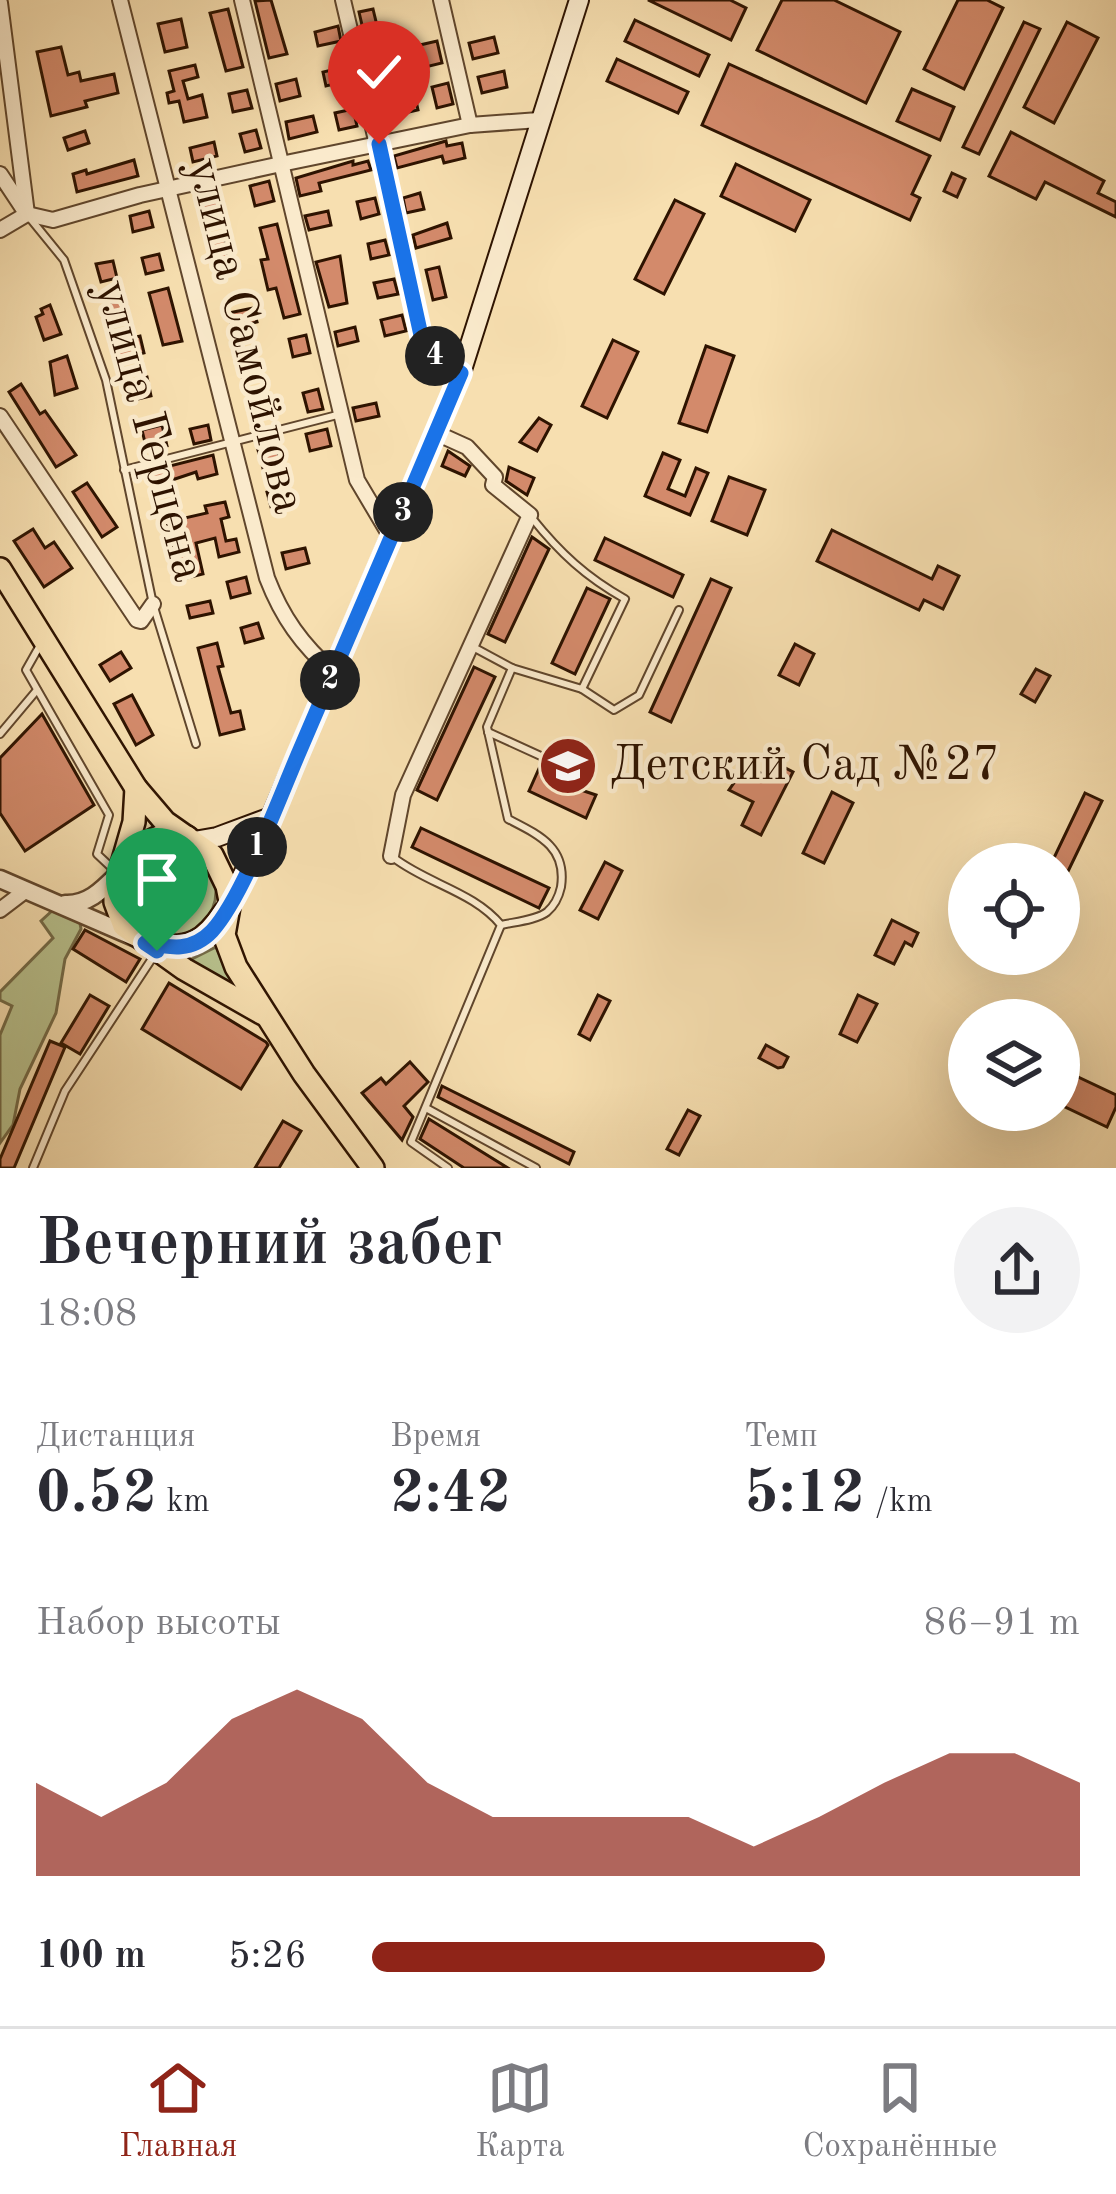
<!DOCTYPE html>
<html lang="ru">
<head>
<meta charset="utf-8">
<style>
  body { margin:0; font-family:"Old Standard TT",serif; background:#f2f2f3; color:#2b2b33; height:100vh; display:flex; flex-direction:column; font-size:45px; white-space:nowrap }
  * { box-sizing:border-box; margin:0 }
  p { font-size:39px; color:#7c7c81 }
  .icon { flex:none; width:66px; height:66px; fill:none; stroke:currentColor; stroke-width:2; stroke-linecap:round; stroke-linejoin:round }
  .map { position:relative; height:1168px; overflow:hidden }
  .side { display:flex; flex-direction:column; background:#fff; flex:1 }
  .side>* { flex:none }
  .fabs { position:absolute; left:948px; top:843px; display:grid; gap:24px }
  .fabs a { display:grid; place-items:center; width:132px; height:132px; border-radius:50%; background:#fff; box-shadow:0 12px 48px #0002; font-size:60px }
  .pin { position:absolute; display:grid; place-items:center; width:102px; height:102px; color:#fff; margin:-123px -51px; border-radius:50% 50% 50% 0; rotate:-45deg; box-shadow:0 0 12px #0007 }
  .pin .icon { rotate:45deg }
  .km { position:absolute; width:60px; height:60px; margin:-30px; border-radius:50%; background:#222; color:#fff; font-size:33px; line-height:60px; text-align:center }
  .round { display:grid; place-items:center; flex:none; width:126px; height:126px; border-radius:63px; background:#f2f2f3 }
  .headline { display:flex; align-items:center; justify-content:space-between; height:204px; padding:0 36px }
  h1 { font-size:66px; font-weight:600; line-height:90px }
  .metrics { display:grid; grid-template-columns:repeat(3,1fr); gap:18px; height:204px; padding:12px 36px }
  .metrics div { display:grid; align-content:center }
  .metrics b { font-size:60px; font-weight:600 }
  .metrics small { font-size:33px; font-weight:400 }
  .metrics p { font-size:33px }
  .chart { height:336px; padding:24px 36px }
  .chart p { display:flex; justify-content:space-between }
  .chart svg { width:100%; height:216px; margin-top:12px; fill:#8f2418; opacity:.7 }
  ul { padding:0 36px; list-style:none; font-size:39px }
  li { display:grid; grid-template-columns:192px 144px 1fr; align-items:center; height:90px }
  li i { height:30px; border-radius:15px; background:#8f2418 }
  .tabs { display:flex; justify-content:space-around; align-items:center; height:168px; border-top:3px solid #e1e1e2; background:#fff; font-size:33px; color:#7c7c81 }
  .tabs a { display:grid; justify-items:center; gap:6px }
  .tabs .active { color:#8f2418 }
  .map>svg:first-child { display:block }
  .green { fill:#b8c28e; stroke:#736a47; stroke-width:3 }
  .building { fill:#d38a6b; stroke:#2e1300; stroke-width:3 }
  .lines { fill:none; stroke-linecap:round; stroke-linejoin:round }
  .service-casing { stroke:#60462c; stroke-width:10 }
  .minor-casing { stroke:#60462c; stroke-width:18 }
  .tertiary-casing { stroke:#60462c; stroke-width:21 }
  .secondary-casing { stroke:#2e1300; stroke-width:22 }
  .primary-casing { stroke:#2e1300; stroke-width:26 }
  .service { stroke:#faeacc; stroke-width:6 }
  .minor { stroke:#faeacc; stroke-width:14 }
  .tertiary { stroke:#faeacc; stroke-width:16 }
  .secondary { stroke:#faeacc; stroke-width:18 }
  .primary { stroke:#f7dfb0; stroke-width:21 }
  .route-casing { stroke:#fff; stroke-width:24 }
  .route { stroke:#1a73e8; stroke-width:15 }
  .labels { text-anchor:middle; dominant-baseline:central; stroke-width:9; stroke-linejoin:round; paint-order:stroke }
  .street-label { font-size:48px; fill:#2e1300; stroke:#faeacc }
  .poi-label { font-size:48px; fill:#2e1300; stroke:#faeacc; text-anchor:start }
</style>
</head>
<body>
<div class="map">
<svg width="1116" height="1168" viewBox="0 0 1116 1168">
  <rect width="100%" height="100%" fill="#f7dfb0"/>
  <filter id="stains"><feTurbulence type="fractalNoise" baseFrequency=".00167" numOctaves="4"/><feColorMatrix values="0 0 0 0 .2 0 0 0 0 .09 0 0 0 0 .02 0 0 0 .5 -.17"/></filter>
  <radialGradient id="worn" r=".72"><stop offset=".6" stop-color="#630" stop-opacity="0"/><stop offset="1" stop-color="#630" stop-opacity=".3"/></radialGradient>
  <g class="green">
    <circle cx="171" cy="891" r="45"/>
    <polygon points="53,910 80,923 81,929 65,959 56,1013 20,1089 13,1125 0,1143 0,1035 12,1006 0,1000 0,992 53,938 41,921"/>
    <polygon points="216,947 236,987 190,960"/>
  </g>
  <g class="building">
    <polygon points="271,0 287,54 269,58 255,1"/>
    <polygon points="648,0 730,0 746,8 731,40"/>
    <polygon points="782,0 834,0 900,32 866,103 757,50"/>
    <polygon points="958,0 987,0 1003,8 964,89 924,69"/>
    <polygon points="228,9 243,67 226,71 210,13"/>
    <polygon points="373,9 379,34 365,38 359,12"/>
    <polygon points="181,19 187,47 165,52 158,24"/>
    <polygon points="635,20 709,55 699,76 625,41"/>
    <polygon points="1024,22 1040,29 979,154 963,147"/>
    <polygon points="1067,22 1098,38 1054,123 1024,107"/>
    <polygon points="338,26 341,41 318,46 315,32"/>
    <polygon points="494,37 498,53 473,59 469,43"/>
    <polygon points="437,41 442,63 376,79 371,59 421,51 420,45"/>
    <polygon points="61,47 68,75 79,72 81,81 114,74 118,93 85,101 87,107 51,116 37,52"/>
    <polygon points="617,59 688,92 678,113 607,81"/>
    <polygon points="729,64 930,156 912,194 920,198 910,220 702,125"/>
    <polygon points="195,65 198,77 183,81 188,99 202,95 207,117 184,122 179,101 169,103 167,93 174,91 169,71"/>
    <polygon points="344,67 347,81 326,86 323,72"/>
    <polygon points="504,71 507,87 482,93 478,77"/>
    <polygon points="296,79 300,96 280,101 276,84"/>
    <polygon points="448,83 453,104 437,108 432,87"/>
    <polygon points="912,89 954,107 940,140 897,121"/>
    <polygon points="247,90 252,108 233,112 229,94"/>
    <polygon points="415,96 418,110 384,118 381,104"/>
    <polygon points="353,109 357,126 339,130 335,113"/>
    <polygon points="313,116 317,132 289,139 286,122"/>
    <polygon points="256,130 261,148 245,152 240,134"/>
    <polygon points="85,131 89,143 68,150 64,138"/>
    <polygon points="1011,132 1104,181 1098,193 1116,202 1116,217 1045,182 1036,199 989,176"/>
    <polygon points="446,141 447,146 462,143 465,158 444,163 442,156 397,168 394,156"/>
    <polygon points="214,142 217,156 193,162 190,148"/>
    <polygon points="134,160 138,176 77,192 73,174 86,170 87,174"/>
    <polygon points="353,161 353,165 368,161 371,170 319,183 321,191 300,196 296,178"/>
    <polygon points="736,164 810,200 795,231 721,196"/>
    <polygon points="952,173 965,179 957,197 944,191"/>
    <polygon points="269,181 274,201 255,206 250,186"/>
    <polygon points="420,193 424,209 406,213 403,198"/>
    <polygon points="220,197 223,216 204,218 202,199"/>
    <polygon points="375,198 379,214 361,219 357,202"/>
    <polygon points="675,200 704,214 664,294 635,279"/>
    <polygon points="149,211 153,227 133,232 130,216"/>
    <polygon points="328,211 331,225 309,230 305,216"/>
    <polygon points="447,223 451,238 416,248 413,235"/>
    <polygon points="277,224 300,314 284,318 276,288 268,290 261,260 268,259 260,228"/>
    <polygon points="224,237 229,258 214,261 209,241"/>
    <polygon points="385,240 389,255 371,259 368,244"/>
    <polygon points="159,254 163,270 146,274 142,258"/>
    <polygon points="340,256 347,303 329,307 316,262"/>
    <polygon points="113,261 117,278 101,282 96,264"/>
    <polygon points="439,267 446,297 433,300 426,270"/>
    <polygon points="394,279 398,294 378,298 374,283"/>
    <polygon points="168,288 182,341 163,345 149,293"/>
    <polygon points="122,299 127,319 111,323 107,303"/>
    <polygon points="50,305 61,334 44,340 36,317 43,314 41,309"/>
    <polygon points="253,308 257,322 232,328 229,313"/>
    <polygon points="402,315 406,331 385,336 381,320"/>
    <polygon points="355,327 358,341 338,346 335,332"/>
    <polygon points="306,335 310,353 293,357 289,339"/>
    <polygon points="140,336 144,353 119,359 115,342"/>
    <polygon points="613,340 638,352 607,418 582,406"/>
    <polygon points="706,346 734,356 707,432 679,423"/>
    <polygon points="67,356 77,388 55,395 50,362"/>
    <polygon points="253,359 257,377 243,381 239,362"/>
    <polygon points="147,377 151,396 134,400 130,381"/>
    <polygon points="21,384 40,414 45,411 76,455 56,467 9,392"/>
    <polygon points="318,389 323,409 308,412 303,393"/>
    <polygon points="376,403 379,416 356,421 353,408"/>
    <polygon points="539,418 551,425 537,451 520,442"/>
    <polygon points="162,425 167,446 147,451 142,430"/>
    <polygon points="208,425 211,440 194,444 190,429"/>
    <polygon points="327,429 331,446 310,451 306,434"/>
    <polygon points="276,445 282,468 264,472 258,450"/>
    <polygon points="448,451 470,466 465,476 442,466"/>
    <polygon points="663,453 680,460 668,489 685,496 696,468 708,473 690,515 645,496"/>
    <polygon points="213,455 217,474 198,479 196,472 154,486 150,471"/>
    <polygon points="509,467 534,478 527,495 506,481"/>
    <polygon points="729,477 765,490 747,535 712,521"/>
    <polygon points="87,483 117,527 102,537 73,492"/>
    <polygon points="286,487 290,503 271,507 267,492"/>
    <polygon points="225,502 229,517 221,519 226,541 236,539 239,552 219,557 215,538 196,543 203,574 183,579 167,522 207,513 205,506"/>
    <polygon points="33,529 45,548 54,542 72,568 44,587 14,541"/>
    <polygon points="832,530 932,579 938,566 959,576 943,609 924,600 919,610 817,561"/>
    <polygon points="532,537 549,549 505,642 488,634"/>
    <polygon points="605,538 683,575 673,597 595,560"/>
    <polygon points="305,548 309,563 286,569 282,553"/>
    <polygon points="246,577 250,593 231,598 227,582"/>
    <polygon points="711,579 731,588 671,722 650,712"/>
    <polygon points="587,588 610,599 575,674 552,663"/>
    <polygon points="210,601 213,613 190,618 187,606"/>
    <polygon points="258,623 263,638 245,643 241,628"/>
    <polygon points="217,643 223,666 218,667 231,713 240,711 244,729 220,735 198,648"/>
    <polygon points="795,644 814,654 799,685 779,675"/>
    <polygon points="121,652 131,668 110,681 100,665"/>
    <polygon points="474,667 495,677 437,800 417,790"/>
    <polygon points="1036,669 1050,676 1035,702 1021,694"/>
    <polygon points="132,695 153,735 136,745 114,704"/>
    <polygon points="42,714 94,805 25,851 0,813 0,758"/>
    <polygon points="772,761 793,772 761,835 742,825 753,802 729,790 746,766 763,774"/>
    <polygon points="541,764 561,773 557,782 596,795 586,818 529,791"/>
    <polygon points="832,792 853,803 824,863 803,853"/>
    <polygon points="1085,793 1102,801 1059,890 1059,864 1051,864"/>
    <polygon points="421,828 549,888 539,908 412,847"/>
    <polygon points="605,862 622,871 598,919 580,910"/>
    <polygon points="892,920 918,933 912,946 905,942 894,964 875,955"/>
    <polygon points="85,930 140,959 126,982 73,949"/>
    <polygon points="169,983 266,1042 268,1045 241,1089 142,1029"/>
    <polygon points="90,995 109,1006 80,1054 61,1043"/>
    <polygon points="598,995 610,1001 590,1040 579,1034"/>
    <polygon points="858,995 877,1004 857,1042 840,1034"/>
    <polygon points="50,1041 65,1047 14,1168 0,1168 0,1159"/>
    <polygon points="766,1045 788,1057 783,1067 778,1068 759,1058"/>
    <polygon points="410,1062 428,1082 404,1106 413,1117 402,1140 362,1093 381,1078 386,1084"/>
    <polygon points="1059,1068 1116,1095 1116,1107 1107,1127 1059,1104"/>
    <polygon points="442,1086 574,1152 569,1164 438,1097"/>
    <polygon points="688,1110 700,1116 679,1155 667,1149"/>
    <polygon points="429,1119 508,1168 464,1168 420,1139"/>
    <polygon points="283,1121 301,1131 279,1168 255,1168"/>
  </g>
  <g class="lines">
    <g class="service-casing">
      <g id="service">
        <polyline points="29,217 64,260 106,380 153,604 196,744"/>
        <polyline points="124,470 341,414"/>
        <polyline points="39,647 26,670 109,815 97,854 113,869"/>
        <polyline points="473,647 512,668"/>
        <polyline points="582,689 614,710 639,695 679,610"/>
        <polyline points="488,732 589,778"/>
        <polyline points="0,734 37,690"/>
        <path d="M 394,858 C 428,884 474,892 501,925 L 411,1142 L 448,1168"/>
        <path d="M 501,925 C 514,922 537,920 547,912 C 554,906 559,896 561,887 C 567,847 539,835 508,819 L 487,727 L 512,668 L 582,689 L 625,599 C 586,577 560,553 532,518"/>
        <polyline points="426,1108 536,1168"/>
        <polyline points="33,1168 65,1091 155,954"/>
      </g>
    </g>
    <g class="minor-casing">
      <g id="minor">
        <path d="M 120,0 L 267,578 C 282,617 302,645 333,672"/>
        <polyline points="242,0 357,480 392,539"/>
        <polyline points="343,0 425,349 461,373"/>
        <polyline points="441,0 470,125"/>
        <polyline points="0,3 27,214"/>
        <polyline points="0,174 24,210"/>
        <polyline points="0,230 27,214 53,220 140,195 281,164 470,125 539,120"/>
        <polyline points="0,416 137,620 141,621 153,604"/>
        <polyline points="391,856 403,795 530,515 493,485 495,477 467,447 436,433"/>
        <polyline points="0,910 25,891"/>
      </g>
    </g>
    <g class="tertiary-casing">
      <g id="tertiary">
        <polyline points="0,879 134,937"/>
        <path d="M 65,904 C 88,905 102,890 118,874"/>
      </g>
    </g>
    <g class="secondary-casing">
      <g id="secondary">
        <polyline points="194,841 217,837 271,817"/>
        <polyline points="230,901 271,817 461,373 579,0"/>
      </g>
    </g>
    <g class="primary-casing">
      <g id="primary">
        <polyline points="0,569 136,788 165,822 212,855 227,886 230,901 224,935 236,967 304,1074 373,1168"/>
        <polyline points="136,788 134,822 115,888 115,902 124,926 184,969 263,1014"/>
        <polyline points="127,853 159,837 187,837"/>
        <path d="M 156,945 C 189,951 205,941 224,913"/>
      </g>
    </g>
    <use href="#service" class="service"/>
    <use href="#minor" class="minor"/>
    <use href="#tertiary" class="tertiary"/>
    <use href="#secondary" class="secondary"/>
    <use href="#primary" class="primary"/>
  </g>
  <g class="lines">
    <g class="route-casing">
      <path id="route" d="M 157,951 L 145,943 C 171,948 192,952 212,931 C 243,897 280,796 300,750 C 354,624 408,499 461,373 L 424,349 L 379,144"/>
    </g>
    <use href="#route" class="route"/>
  </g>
  <defs>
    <g id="school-disc" transform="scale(3)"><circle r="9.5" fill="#8f2418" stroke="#faeacc"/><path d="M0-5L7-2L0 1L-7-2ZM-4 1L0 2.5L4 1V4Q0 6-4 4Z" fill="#fff"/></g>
  </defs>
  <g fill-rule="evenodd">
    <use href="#school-disc" x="568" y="766"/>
  </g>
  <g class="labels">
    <g class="street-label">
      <text transform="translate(245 336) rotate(76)">улица Самойлова</text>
      <text transform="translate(149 431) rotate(75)">улица Герцена</text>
    </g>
    <g class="poi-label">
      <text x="610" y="766">Детский Сад №27</text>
    </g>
  </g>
  <rect width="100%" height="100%" filter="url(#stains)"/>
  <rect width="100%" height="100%" fill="url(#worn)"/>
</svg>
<div class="fabs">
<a><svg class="icon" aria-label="locate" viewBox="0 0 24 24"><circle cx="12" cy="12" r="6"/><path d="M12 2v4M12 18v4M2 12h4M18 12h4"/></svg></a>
<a><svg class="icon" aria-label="layers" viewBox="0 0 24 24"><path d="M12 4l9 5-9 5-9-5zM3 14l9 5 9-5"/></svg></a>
</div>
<div class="pin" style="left:157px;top:951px;background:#1e9e55"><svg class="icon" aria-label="arrive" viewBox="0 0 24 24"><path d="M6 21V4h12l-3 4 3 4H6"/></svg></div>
<div class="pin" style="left:379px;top:144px;background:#d93025"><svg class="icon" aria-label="check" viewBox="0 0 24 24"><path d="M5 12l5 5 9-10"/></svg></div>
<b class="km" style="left:257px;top:847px">1</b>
<b class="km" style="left:330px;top:680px">2</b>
<b class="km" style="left:403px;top:512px">3</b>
<b class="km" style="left:435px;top:356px">4</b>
</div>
<section class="side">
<div class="headline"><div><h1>Вечерний забег</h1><p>18:08</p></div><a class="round"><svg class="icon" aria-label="share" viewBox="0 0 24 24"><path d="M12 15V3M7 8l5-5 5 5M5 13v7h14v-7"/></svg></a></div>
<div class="metrics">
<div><p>Дистанция</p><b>0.52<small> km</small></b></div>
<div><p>Время</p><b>2:42</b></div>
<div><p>Темп</p><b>5:12<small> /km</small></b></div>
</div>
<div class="chart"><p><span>Набор высоты</span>86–91 m</p>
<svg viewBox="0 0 160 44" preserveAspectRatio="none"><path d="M0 44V25L10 32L20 25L30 12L40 6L50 12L60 25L70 32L80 32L90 32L100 32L110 38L120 32L130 25L140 19L150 19L160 25V44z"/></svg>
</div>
<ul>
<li><b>100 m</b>5:26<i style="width:64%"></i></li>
</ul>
</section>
<nav class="tabs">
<a class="active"><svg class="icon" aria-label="home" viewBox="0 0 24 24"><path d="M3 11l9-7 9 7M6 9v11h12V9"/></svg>Главная</a>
<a><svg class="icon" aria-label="map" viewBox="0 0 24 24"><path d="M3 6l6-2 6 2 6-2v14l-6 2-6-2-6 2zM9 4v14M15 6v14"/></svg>Карта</a>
<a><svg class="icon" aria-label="saved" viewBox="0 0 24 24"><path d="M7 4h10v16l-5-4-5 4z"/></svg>Сохранённые</a>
</nav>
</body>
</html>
